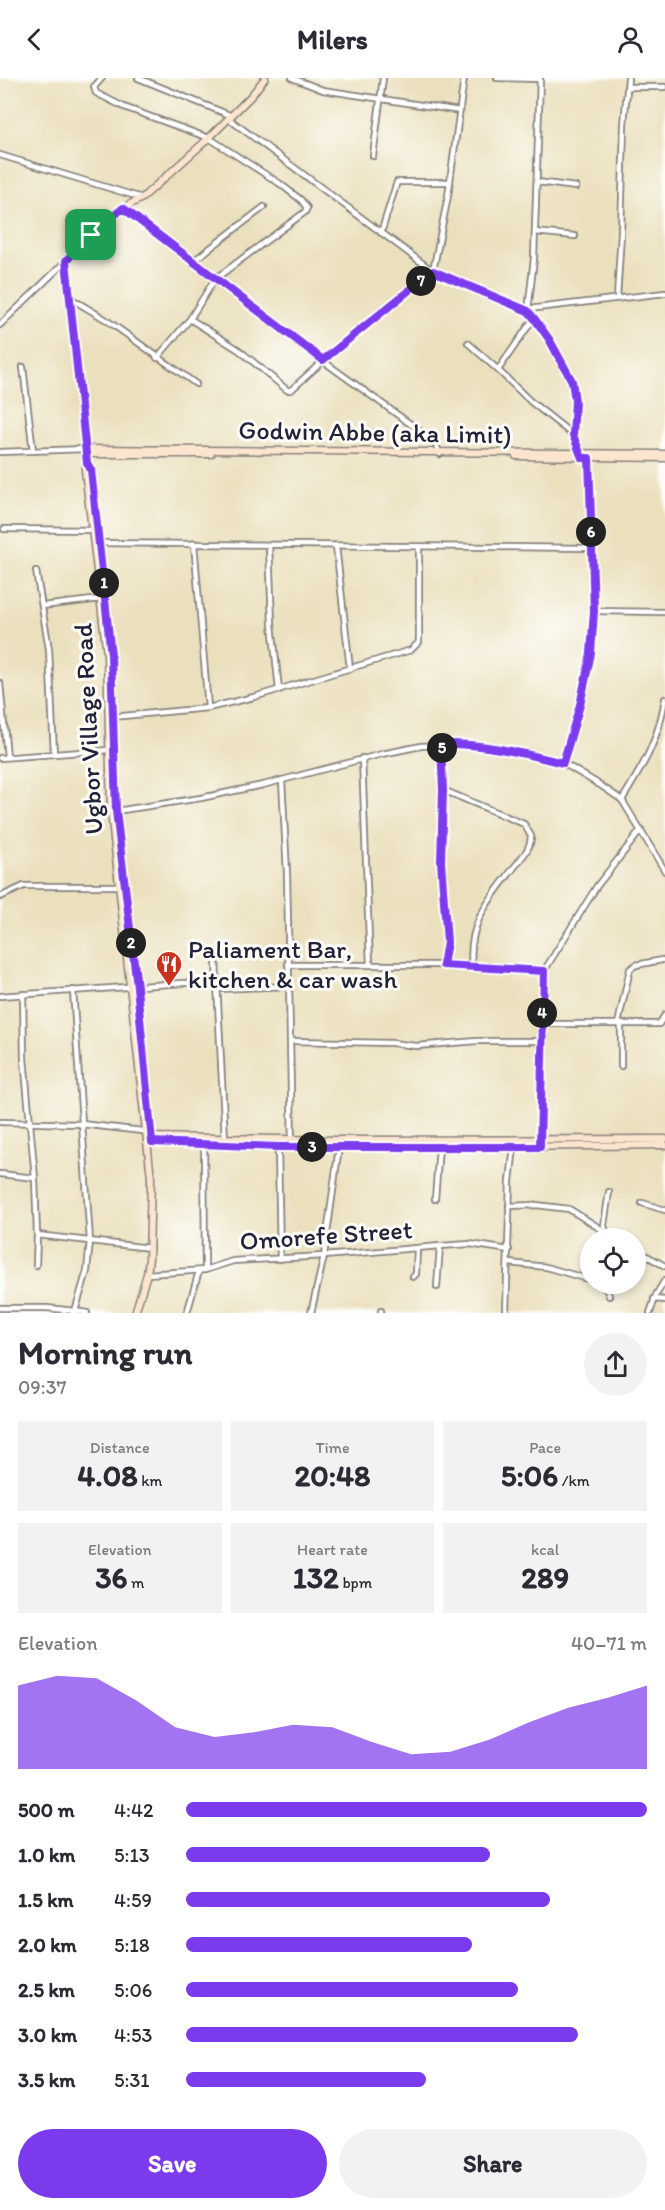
<!DOCTYPE html>
<html lang="en">
<head>
<meta charset="utf-8">
<style>
  body { margin:0; font-family:Itim,sans-serif; background:#f2f2f3; color:#2b2b33; height:100vh; display:flex; flex-direction:column; font-size:22px; white-space:nowrap }
  * { box-sizing:border-box; margin:0 }
  p { font-size:20px; color:#7c7c81 }
  .icon { flex:none; width:33px; height:33px; fill:none; stroke:currentColor; stroke-width:2; stroke-linecap:round; stroke-linejoin:round }
  .map { position:relative; height:1235px; overflow:hidden }
  .side { display:flex; flex-direction:column; background:#fff; flex:1 }
  .side>* { flex:none }
  .fabs { position:absolute; left:580px; top:1150px; display:grid; gap:12px }
  .fabs a { display:grid; place-items:center; width:66px; height:66px; border-radius:50%; background:#fff; box-shadow:0 3px 9px #0003; font-size:30px }
  .pin { position:absolute; display:grid; place-items:center; width:51px; height:51px; color:#fff; margin:-26px; border-radius:12px; box-shadow:0 3px 9px #0006 }
  .km { position:absolute; width:30px; height:30px; margin:-15px; border-radius:50%; background:#222; color:#fff; font-size:16px; line-height:30px; text-align:center }
  .round { display:grid; place-items:center; flex:none; width:63px; height:63px; border-radius:32px; background:#f2f2f3 }
  .headline { display:flex; align-items:center; justify-content:space-between; height:102px; padding:0 18px }
  h1 { font-size:33px; font-weight:700; line-height:45px }
  .metrics { display:grid; grid-template-columns:repeat(3,1fr); gap:9px; height:102px; padding:6px 18px }
  .metrics div { display:grid; align-content:center; border-radius:0px; background:#f2f2f3; text-align:center }
  .metrics b { font-size:30px; font-weight:700 }
  .metrics small { font-size:16px; font-weight:400 }
  .metrics p { font-size:16px }
  .chart { height:168px; padding:12px 18px }
  .chart p { display:flex; justify-content:space-between }
  .chart svg { width:100%; height:108px; margin-top:6px; fill:#7c3aed; opacity:.7 }
  .button { display:flex; gap:12px; margin-top:auto; padding:12px 18px }
  .button a { flex:1; height:69px; border-radius:36px; background:#7c3aed; color:#fff; font-size:24px; font-weight:700; line-height:69px; text-align:center }
  .button a+a { background:#f2f2f3; color:#2b2b33 }
  ul { padding:0 18px; list-style:none; font-size:20px }
  li { display:grid; grid-template-columns:96px 72px 1fr; align-items:center; height:45px }
  li i { height:15px; border-radius:8px; background:#7c3aed }
  header { display:flex; justify-content:space-between; align-items:center; height:78px; padding:0 18px; background:#fff; font-size:27px; font-weight:700 }
  .map>svg:first-child { display:block }
  .lines { fill:none; stroke-linecap:round; stroke-linejoin:round }
  .street-casing { stroke:#86817c; stroke-width:8 }
  .secondary-casing { stroke:#86817c; stroke-width:9 }
  .street { stroke:#fff; stroke-width:4.5 }
  .secondary { stroke:#fce5cf; stroke-width:6 }
  .route-casing { stroke:#fff; stroke-width:12 }
  .route { stroke:#7c3aed; stroke-width:8 }
  .labels { text-anchor:middle; dominant-baseline:central; stroke-width:6; stroke-linejoin:round; paint-order:stroke }
  .street-label { font-size:26px; fill:#22223b; stroke:#fdfcf7 }
  .poi-label { font-size:26px; fill:#22223b; stroke:#fdfcf7; text-anchor:start }
</style>
</head>
<body>
<header><svg class="icon" aria-label="back" viewBox="0 0 24 24"><path d="M15 5l-7 7 7 7"/></svg>Milers<svg class="icon" aria-label="person" viewBox="0 0 24 24"><circle cx="12" cy="8" r="4"/><path d="M4 21q1-7 8-7t8 7"/></svg></header>
<div class="map">
<svg width="665" height="1235" viewBox="0 0 665 1235">
  <rect width="100%" height="100%" fill="#fdfcf7"/>
  <filter id="ink" filterUnits="userSpaceOnUse"><feTurbulence type="fractalNoise" baseFrequency=".0167" numOctaves="2"/><feDisplacementMap in="SourceGraphic" scale="12" xChannelSelector="R" yChannelSelector="G"/><feConvolveMatrix kernelMatrix="1 2 1 2 8 2 1 2 1" color-interpolation-filters="sRGB"/></filter>
  <filter id="wash" filterUnits="userSpaceOnUse"><feTurbulence type="fractalNoise" baseFrequency=".008" numOctaves="4" result="noise"/><feDisplacementMap in="SourceGraphic" scale="24" xChannelSelector="R" yChannelSelector="G"/><feGaussianBlur stdDeviation="1.35" result="paint"/><feColorMatrix in="noise" values="0 0 0 0 0 0 0 0 0 0 0 0 0 0 0 0 0 1.4 0 .05"/><feComposite in="paint" operator="in"/></filter>
  <g filter="url(#wash)">
    <rect width="100%" height="100%" fill="#ebe0be"/>
  </g>
  <g filter="url(#ink)">
    <g class="lines">
      <g class="street-casing">
        <g id="street">
          <polyline points="102,0 94,9 96,15 124,29 209,60 279,105 301,122 307,130 305,134 215,201 190,241 157,280"/>
          <polyline points="138,0 232,38"/>
          <polyline points="292,0 323,12 460,33"/>
          <polyline points="497,0 539,1"/>
          <polyline points="540,0 534,180 528,233 549,261 572,303 575,323 573,357 582,378"/>
          <polyline points="627,9 665,9"/>
          <polyline points="229,41 433,193 528,233"/>
          <polyline points="0,77 142,120"/>
          <polyline points="373,78 383,0"/>
          <polyline points="537,104 576,109"/>
          <polyline points="123,130 323,283 434,363 440,376"/>
          <polyline points="535,154 575,158"/>
          <polyline points="381,155 397,104 450,104"/>
          <polyline points="192,184 264,129"/>
          <polyline points="70,220 105,241 196,306"/>
          <polyline points="617,220 621,155 624,47 628,0"/>
          <polyline points="528,231 665,215"/>
          <polyline points="534,240 498,292 530,323 573,357"/>
          <polyline points="190,241 239,272 287,312 291,312 323,283 433,193 448,118 464,0"/>
          <polyline points="0,247 66,183"/>
          <polyline points="468,265 498,292"/>
          <polyline points="23,289 33,373"/>
          <polyline points="0,374 86,371"/>
          <polyline points="589,380 594,533 665,534"/>
          <polyline points="4,451 93,452"/>
          <polyline points="98,465 591,470"/>
          <polyline points="194,465 208,630"/>
          <polyline points="269,467 272,546 279,612"/>
          <polyline points="336,468 350,591"/>
          <polyline points="36,493 49,571 54,676"/>
          <polyline points="42,528 101,521"/>
          <polyline points="0,605 7,679"/>
          <polyline points="112,639 208,630 254,619 411,572 419,564 419,469"/>
          <polyline points="441,666 443,712 441,784 447,864 443,887"/>
          <polyline points="0,680 109,672"/>
          <polyline points="362,680 370,887"/>
          <polyline points="563,685 580,627 591,575 594,533"/>
          <polyline points="282,702 287,795 292,1069"/>
          <path d="M 443,712 L 524,746 L 531,758 C 531,770 523,778 516,787 C 491,820 467,844 472,888"/>
          <path d="M 622,722 C 644,686 658,664 665,621"/>
          <polyline points="116,733 201,720 263,707 382,676 421,668 465,666 500,670 563,685 600,707 622,722 665,793"/>
          <polyline points="0,819 24,808 118,808"/>
          <polyline points="216,880 217,905"/>
          <polyline points="288,887 443,887 544,893"/>
          <polyline points="218,911 289,908"/>
          <polyline points="23,916 24,980 35,1100 37,1157 150,1170"/>
          <polyline points="0,918 183,905 217,905 225,1062"/>
          <polyline points="542,946 659,946 665,937"/>
          <polyline points="618,946 630,891 636,887 662,882"/>
          <polyline points="621,946 621,988"/>
          <polyline points="291,963 392,965 416,968 477,963 542,963"/>
          <polyline points="0,1044 81,1046 151,1054"/>
          <polyline points="204,1060 205,1192"/>
          <polyline points="540,1063 544,893 597,808 641,752"/>
          <polyline points="278,1069 280,1181"/>
          <polyline points="0,1096 35,1100"/>
          <polyline points="435,1121 439,1069"/>
          <polyline points="642,1125 665,1132"/>
          <polyline points="509,1128 536,1127 569,1131 617,1161"/>
          <polyline points="606,1155 604,1147 609,1114"/>
          <polyline points="636,1172 665,1188"/>
          <polyline points="509,1185 546,1189 591,1202"/>
          <polyline points="36,1187 37,1157"/>
          <polyline points="147,1196 205,1192 233,1183 324,1178 440,1168 470,1166 509,1172"/>
          <polyline points="413,1199 416,1196 417,1170"/>
          <polyline points="600,1206 607,1212 609,1218"/>
          <polyline points="437,1209 440,1168"/>
          <polyline points="654,1221 665,1222"/>
          <polyline points="0,1230 47,1230 75,1233 87,1193 90,1163 73,912"/>
          <polyline points="73,1235 75,1233 87,1235"/>
          <polyline points="187,1235 199,1193"/>
          <polyline points="311,1235 324,1178 339,1069"/>
          <polyline points="381,1235 381,1233"/>
          <polyline points="506,1235 510,1103 514,1069"/>
          <polyline points="650,1235 656,1217 665,1202"/>
        </g>
      </g>
      <g class="secondary-casing">
        <g id="secondary">
          <polyline points="86,371 665,376"/>
          <polyline points="86,376 211,376"/>
          <polyline points="516,378 665,380"/>
          <polyline points="87,385 91,392 110,568"/>
          <polyline points="112,602 116,733 137,909 149,1034"/>
          <polyline points="147,1059 338,1062 665,1061"/>
          <polyline points="148,1064 278,1069 514,1069 665,1067"/>
          <polyline points="135,1235 147,1196 149,1181 151,1100 111,734 107,577 85,393 87,385 66,183 91,157 123,130 142,120 209,60 251,18 265,0"/>
        </g>
      </g>
      <use href="#street" class="street"/>
      <use href="#secondary" class="secondary"/>
    </g>
  </g>
  <g class="lines" filter="url(#ink)">
    <g class="route-casing">
      <path id="route" d="M 123,130 L 323,282 L 433,193 L 528,233 L 534,240 L 549,261 L 572,303 L 575,323 L 573,357 L 582,380 L 589,380 L 594,533 L 591,575 L 580,627 L 563,685 C 522,675 483,665 441,666 L 443,712 L 441,784 L 447,864 L 443,887 L 544,893 L 540,1069 L 278,1069 L 152,1064 L 137,909 L 116,733 L 111,577 L 91,392 L 87,385 L 66,183 L 91,157 Z"/>
    </g>
    <use href="#route" class="route"/>
  </g>
  <defs>
    <g id="restaurant-pin" transform="scale(1.35)"><path d="M0 17L-7.5 6A9.5 9.5 0 1 1 7.5 6Z" fill="#c8321e" stroke="#fdfcf7"/><path d="M-5-6h1v4h1v-4h1v4h1v-4h1v5L-1.5 .5V6h-2V.5L-5-1ZM5-6V6H3V1.5H1.5Q1.5-4 5-6Z" fill="#fff"/></g>
  </defs>
  <g fill-rule="evenodd">
    <use href="#restaurant-pin" x="169" y="886"/>
  </g>
  <g class="labels">
    <g class="street-label">
      <text transform="translate(375 354) rotate(1)">Godwin Abbe (aka Limit)</text>
      <text transform="translate(88 651) rotate(-93)">Ugbor Village Road</text>
      <text transform="translate(326 1157) rotate(-4)">Omorefe Street</text>
    </g>
    <g class="poi-label">
      <text x="188" y="871">Paliament Bar,<tspan x="188" dy="30">kitchen &amp; car wash</tspan></text>
    </g>
  </g>
</svg>
<div class="fabs">
<a><svg class="icon" aria-label="locate" viewBox="0 0 24 24"><circle cx="12" cy="12" r="6"/><path d="M12 2v4M12 18v4M2 12h4M18 12h4"/></svg></a>
</div>
<div class="pin" style="left:91px;top:157px;background:#1e9e55"><svg class="icon" aria-label="arrive" viewBox="0 0 24 24"><path d="M6 21V4h12l-3 4 3 4H6"/></svg></div>
<b class="km" style="left:104px;top:505px">1</b>
<b class="km" style="left:131px;top:865px">2</b>
<b class="km" style="left:312px;top:1069px">3</b>
<b class="km" style="left:542px;top:935px">4</b>
<b class="km" style="left:442px;top:670px">5</b>
<b class="km" style="left:591px;top:454px">6</b>
<b class="km" style="left:421px;top:203px">7</b>
</div>
<section class="side">
<div class="headline"><div><h1>Morning run</h1><p>09:37</p></div><a class="round"><svg class="icon" aria-label="share" viewBox="0 0 24 24"><path d="M12 15V3M7 8l5-5 5 5M5 13v7h14v-7"/></svg></a></div>
<div class="metrics">
<div><p>Distance</p><b>4.08<small> km</small></b></div>
<div><p>Time</p><b>20:48</b></div>
<div><p>Pace</p><b>5:06<small> /km</small></b></div>
</div>
<div class="metrics">
<div><p>Elevation</p><b>36<small> m</small></b></div>
<div><p>Heart rate</p><b>132<small> bpm</small></b></div>
<div><p>kcal</p><b>289</b></div>
</div>
<div class="chart"><p><span>Elevation</span>40–71 m</p>
<svg viewBox="0 0 160 44" preserveAspectRatio="none"><path d="M0 44V10L10 6L20 7L30 16L40 27L50 31L60 29L70 26L80 27L90 33L100 38L110 37L120 32L130 25L140 19L150 15L160 10V44z"/></svg>
</div>
<ul>
<li><b>500 m</b>4:42<i style="width:100%"></i></li>
<li><b>1.0 km</b>5:13<i style="width:66%"></i></li>
<li><b>1.5 km</b>4:59<i style="width:79%"></i></li>
<li><b>2.0 km</b>5:18<i style="width:62%"></i></li>
<li><b>2.5 km</b>5:06<i style="width:72%"></i></li>
<li><b>3.0 km</b>4:53<i style="width:85%"></i></li>
<li><b>3.5 km</b>5:31<i style="width:52%"></i></li>
</ul>
<div class="button"><a>Save</a><a>Share</a></div>
</section>
</body>
</html>
